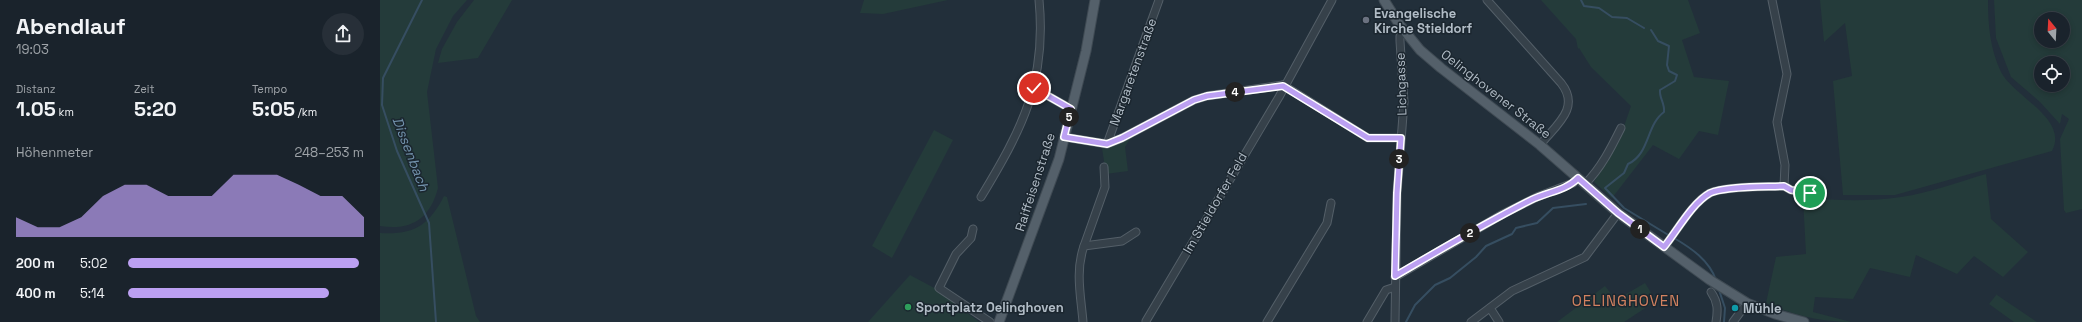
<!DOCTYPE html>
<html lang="de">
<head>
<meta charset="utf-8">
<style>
  body { margin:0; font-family:"Space Grotesk",sans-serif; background:#272f38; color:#f1f3f6; height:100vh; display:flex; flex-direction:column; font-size:15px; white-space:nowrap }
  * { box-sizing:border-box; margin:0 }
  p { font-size:13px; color:#9fa4a9 }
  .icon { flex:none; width:22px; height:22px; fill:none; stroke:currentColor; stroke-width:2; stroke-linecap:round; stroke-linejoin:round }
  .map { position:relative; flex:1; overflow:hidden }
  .drawer { display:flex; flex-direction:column; background:#1a232c; width:380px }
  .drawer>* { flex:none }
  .needle { width:26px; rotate:342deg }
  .buttons { position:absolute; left:1654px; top:12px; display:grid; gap:8px }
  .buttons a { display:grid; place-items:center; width:36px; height:36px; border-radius:50%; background:#1a232c; box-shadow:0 2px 6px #0003,0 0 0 1px #384048; font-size:20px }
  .pin { position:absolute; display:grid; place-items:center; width:34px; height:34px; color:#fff; margin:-17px; border:2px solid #fff; border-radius:50%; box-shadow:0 1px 4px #0007 }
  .km { position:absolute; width:20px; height:20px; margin:-10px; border-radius:50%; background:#222; color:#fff; font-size:11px; line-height:20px; text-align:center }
  .round { display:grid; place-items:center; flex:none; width:42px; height:42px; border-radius:21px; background:#272f38 }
  .headline { display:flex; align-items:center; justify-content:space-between; height:68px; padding:0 16px }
  h1 { font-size:22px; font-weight:700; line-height:30px }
  .metrics { display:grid; grid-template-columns:repeat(3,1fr); gap:6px; height:68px; padding:4px 16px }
  .metrics div { display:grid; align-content:center }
  .metrics b { font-size:20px; font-weight:700 }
  .metrics small { font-size:11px; font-weight:400 }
  .metrics p { font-size:11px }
  .chart { height:112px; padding:8px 16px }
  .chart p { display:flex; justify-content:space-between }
  .chart svg { width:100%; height:72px; margin-top:4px; fill:#bca0f2; opacity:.7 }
  ul { padding:0 16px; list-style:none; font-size:13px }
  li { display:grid; grid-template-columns:64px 48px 1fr; align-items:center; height:30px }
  li i { height:10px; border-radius:5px; background:#bca0f2 }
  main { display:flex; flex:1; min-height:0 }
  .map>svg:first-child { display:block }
  .green { fill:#243b3a; fill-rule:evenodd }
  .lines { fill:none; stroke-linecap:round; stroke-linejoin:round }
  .stream { stroke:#364e61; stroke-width:2 }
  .minor-casing { stroke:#545f68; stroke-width:9 }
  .major-casing { stroke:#3f4a53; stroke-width:11 }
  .minor { stroke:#36414a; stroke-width:7 }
  .major { stroke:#54606a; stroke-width:9 }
  .route-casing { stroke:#fff; stroke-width:8 }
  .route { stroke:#bca0f2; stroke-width:5 }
  .worship-dot { fill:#6b7280; stroke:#1b262f; stroke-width:1.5 }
  .leisure-dot { fill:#2e9e5b; stroke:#1b262f; stroke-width:1.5 }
  .culture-dot { fill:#0f9aa8; stroke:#1b262f; stroke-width:1.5 }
  .labels { text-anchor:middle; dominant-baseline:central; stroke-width:3; stroke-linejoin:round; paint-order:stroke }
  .poi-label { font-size:13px; font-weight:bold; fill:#b1bcc6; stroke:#1b262f; text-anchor:start }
  .street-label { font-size:13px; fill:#b1bcc6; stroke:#1b262f }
  .water-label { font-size:14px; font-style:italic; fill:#7191aa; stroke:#1b262f }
  .quarter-label { font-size:15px; letter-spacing:1px; fill:#d28260; stroke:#1b262f }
</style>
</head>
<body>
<main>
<section class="drawer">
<div class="headline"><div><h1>Abendlauf</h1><p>19:03</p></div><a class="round"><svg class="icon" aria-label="share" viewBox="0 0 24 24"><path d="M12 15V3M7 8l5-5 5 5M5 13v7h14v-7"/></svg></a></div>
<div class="metrics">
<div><p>Distanz</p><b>1.05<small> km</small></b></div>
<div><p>Zeit</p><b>5:20</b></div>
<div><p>Tempo</p><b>5:05<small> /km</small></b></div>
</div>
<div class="chart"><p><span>Höhenmeter</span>248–253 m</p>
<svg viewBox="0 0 160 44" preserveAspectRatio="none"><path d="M0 44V32L10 38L20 38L30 32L40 19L50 12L60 12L70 19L80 19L90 19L100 6L110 6L120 6L130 12L140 19L150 19L160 32V44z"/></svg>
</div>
<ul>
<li><b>200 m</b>5:02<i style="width:98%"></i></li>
<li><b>400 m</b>5:14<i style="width:85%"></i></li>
</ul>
</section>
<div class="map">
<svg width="1702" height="322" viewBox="0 0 1702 322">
  <rect width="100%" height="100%" fill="#222f3a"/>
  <g class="green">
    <path d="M 0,0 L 87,0 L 73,16 L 56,49 L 47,92 L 58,188 C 50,219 31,231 0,226 Z"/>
    <polygon points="94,0 132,0 98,58 58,63 62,49 77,22"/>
    <polygon points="484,0 568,0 503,14 480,13"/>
    <polygon points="1161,0 1308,0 1320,33 1302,40 1314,77 1349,81 1338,135 1319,131 1299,159 1273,145 1232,198 1214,182 1239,141 1251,106 1211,67 1199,48 1198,49 1196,39"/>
    <path d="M 1440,0 L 1608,0 C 1608,25 1610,49 1621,72 C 1634,97 1689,119 1672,151 L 1515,195 L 1463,195 L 1453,81 L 1472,76 L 1465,23 L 1444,42 Z"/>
    <path d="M 1614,0 L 1702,0 L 1702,209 L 1686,213 L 1684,210 L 1680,139 L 1689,119 L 1682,114 L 1680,124 L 1660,102 L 1631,77 L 1616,38 ZM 1661,19 L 1683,19 L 1683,41 L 1661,41 ZM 1661,63 L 1683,63 L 1683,85 L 1661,85 Z"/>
    <polygon points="554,130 573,140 512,258 492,246"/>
    <polygon points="751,137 745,147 748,171 726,174 722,148 729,147"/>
    <path d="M 1606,174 L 1611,219 L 1648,252 L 1623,277 L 1594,256 L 1577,274 L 1536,255 L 1530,277 L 1490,268 L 1473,299 L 1435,297 L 1433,312 L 1471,322 C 1442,322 1413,315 1386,303 L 1396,257 L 1426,254 L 1423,198 C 1456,200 1488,202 1521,197 C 1550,193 1578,182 1606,174 Z"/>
    <path d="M 64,196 L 67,197 L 96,316 L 100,322 L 0,322 L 0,233 C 33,235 49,226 64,196 Z"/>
    <polygon points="530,275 558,290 599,322 488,322"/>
    <polygon points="1265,283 1276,301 1244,322 1177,322 1225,286 1236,300"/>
    <polygon points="1617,294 1617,295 1657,322 1634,322 1609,304"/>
  </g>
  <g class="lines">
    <g class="stream">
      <polyline points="42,0 3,78 2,105 17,151 49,223 56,322"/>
      <polyline points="1201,0 1204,6 1219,8 1232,17 1247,18 1264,28"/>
      <path d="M 1271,30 L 1278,41 L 1289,46 L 1287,65 L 1289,71 L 1297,75 L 1295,81 L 1280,90 C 1279,98 1285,103 1284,112 C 1266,125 1270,154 1248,164 L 1244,173 L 1225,188 L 1244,208 L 1290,236"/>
      <path d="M 1294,238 C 1311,248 1329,260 1336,280"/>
      <polyline points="1339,290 1345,308 1344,322"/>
      <polyline points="1026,322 1035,305 1055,285 1070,278 1096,257 1106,246 1132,234 1136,228 1157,223 1173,208 1206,204"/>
    </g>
    <g class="minor-casing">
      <g id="minor">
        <path d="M 1107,0 L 1181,83 C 1201,108 1176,125 1160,145"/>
        <polyline points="903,85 988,138 1021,138"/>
        <polyline points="654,88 691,109"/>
        <polyline points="684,137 727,144 742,138 814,100 827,96 903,85"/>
        <polyline points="727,144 779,0"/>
        <path d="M 1205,184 C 1221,168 1231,148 1241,128"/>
        <polyline points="1404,186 1411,190 1430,193"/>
        <path d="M 601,197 C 642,129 667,82 659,0"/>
        <polyline points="593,229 591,238 576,254 559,288 610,322"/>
        <polyline points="704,246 725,187 724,167"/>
        <path d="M 1284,247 C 1297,231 1312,203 1330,193 C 1344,186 1387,187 1404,186 L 1405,165 L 1397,122 L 1407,74 L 1392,0"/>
        <polyline points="1015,277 1123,214 1157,197 1193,183 1198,178"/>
        <path d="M 1331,292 C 1338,302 1338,310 1336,322"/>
        <polyline points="1110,308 1119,322"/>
        <polyline points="766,321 899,97 952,0"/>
        <path d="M 703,322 C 701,297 695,271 704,246 L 742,241 L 756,232"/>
        <polyline points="887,322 947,223 951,203"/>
        <polyline points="987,322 1006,290 1015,287"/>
        <polyline points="1015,322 1017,193 1024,102 1020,41 1020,36 1025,32"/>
        <polyline points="1091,322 1132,291 1205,257 1238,213"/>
        <polyline points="1353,322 1367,303"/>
      </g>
    </g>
    <g class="major-casing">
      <g id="major">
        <polyline points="1004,0 1019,24 1040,50 1061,68 1160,145 1238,213 1330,280 1367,303 1395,314 1424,322"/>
        <polyline points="619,322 679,159 706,51 715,0"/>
      </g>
    </g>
    <use href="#minor" class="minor"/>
    <use href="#major" class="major"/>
  </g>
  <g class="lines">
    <g class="route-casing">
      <path id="route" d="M 654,88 L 691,109 L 684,137 L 727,144 L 742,138 L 814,100 L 827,96 L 903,86 L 988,138 L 1021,138 L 1017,193 L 1015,276 C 1060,250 1105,223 1151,200 C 1166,192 1186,191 1198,178 L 1238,213 L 1284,247 C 1297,231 1312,203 1330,193 C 1344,186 1387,187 1404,186 L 1411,190 L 1430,193"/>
    </g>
    <use href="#route" class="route"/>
  </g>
  <circle class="worship-dot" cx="986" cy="20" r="4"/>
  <circle class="leisure-dot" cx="528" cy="307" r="4"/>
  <circle class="culture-dot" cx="1355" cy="308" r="4"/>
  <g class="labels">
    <g class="poi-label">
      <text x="994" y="13">Evangelische<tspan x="994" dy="15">Kirche Stieldorf</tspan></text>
      <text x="536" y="307">Sportplatz Oelinghoven</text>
      <text x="1363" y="308">Mühle</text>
    </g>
    <g class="street-label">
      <text transform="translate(753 72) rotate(-70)">Margaretenstraße</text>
      <text transform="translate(1021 84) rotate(-92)">Lichgasse</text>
      <text transform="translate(1116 94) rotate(38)">Oelinghovener Straße</text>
      <text transform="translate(655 182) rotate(-72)">Raiffeisenstraße</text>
      <text transform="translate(835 203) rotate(-60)">Im Stieldorfer Feld</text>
    </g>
    <g class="water-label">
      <text transform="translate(31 154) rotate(69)">Dissenbach</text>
    </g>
    <g class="quarter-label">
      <text x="1246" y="300">OELINGHOVEN</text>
    </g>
  </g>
</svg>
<div class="buttons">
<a><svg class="needle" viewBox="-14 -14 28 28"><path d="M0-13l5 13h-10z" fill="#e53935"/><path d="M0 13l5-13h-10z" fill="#9fa4a9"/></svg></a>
<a><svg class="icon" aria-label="locate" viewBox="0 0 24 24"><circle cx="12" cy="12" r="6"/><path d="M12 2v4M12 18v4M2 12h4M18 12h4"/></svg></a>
</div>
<div class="pin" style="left:1430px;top:193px;background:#1e9e55"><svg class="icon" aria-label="arrive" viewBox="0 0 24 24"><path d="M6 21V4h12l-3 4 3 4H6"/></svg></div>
<div class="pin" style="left:654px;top:88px;background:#d93025"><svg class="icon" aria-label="check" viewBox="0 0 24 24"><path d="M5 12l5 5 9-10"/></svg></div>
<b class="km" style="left:1260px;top:229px">1</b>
<b class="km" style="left:1090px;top:233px">2</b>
<b class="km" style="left:1019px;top:159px">3</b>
<b class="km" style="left:855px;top:92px">4</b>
<b class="km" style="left:689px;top:117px">5</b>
</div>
</main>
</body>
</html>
